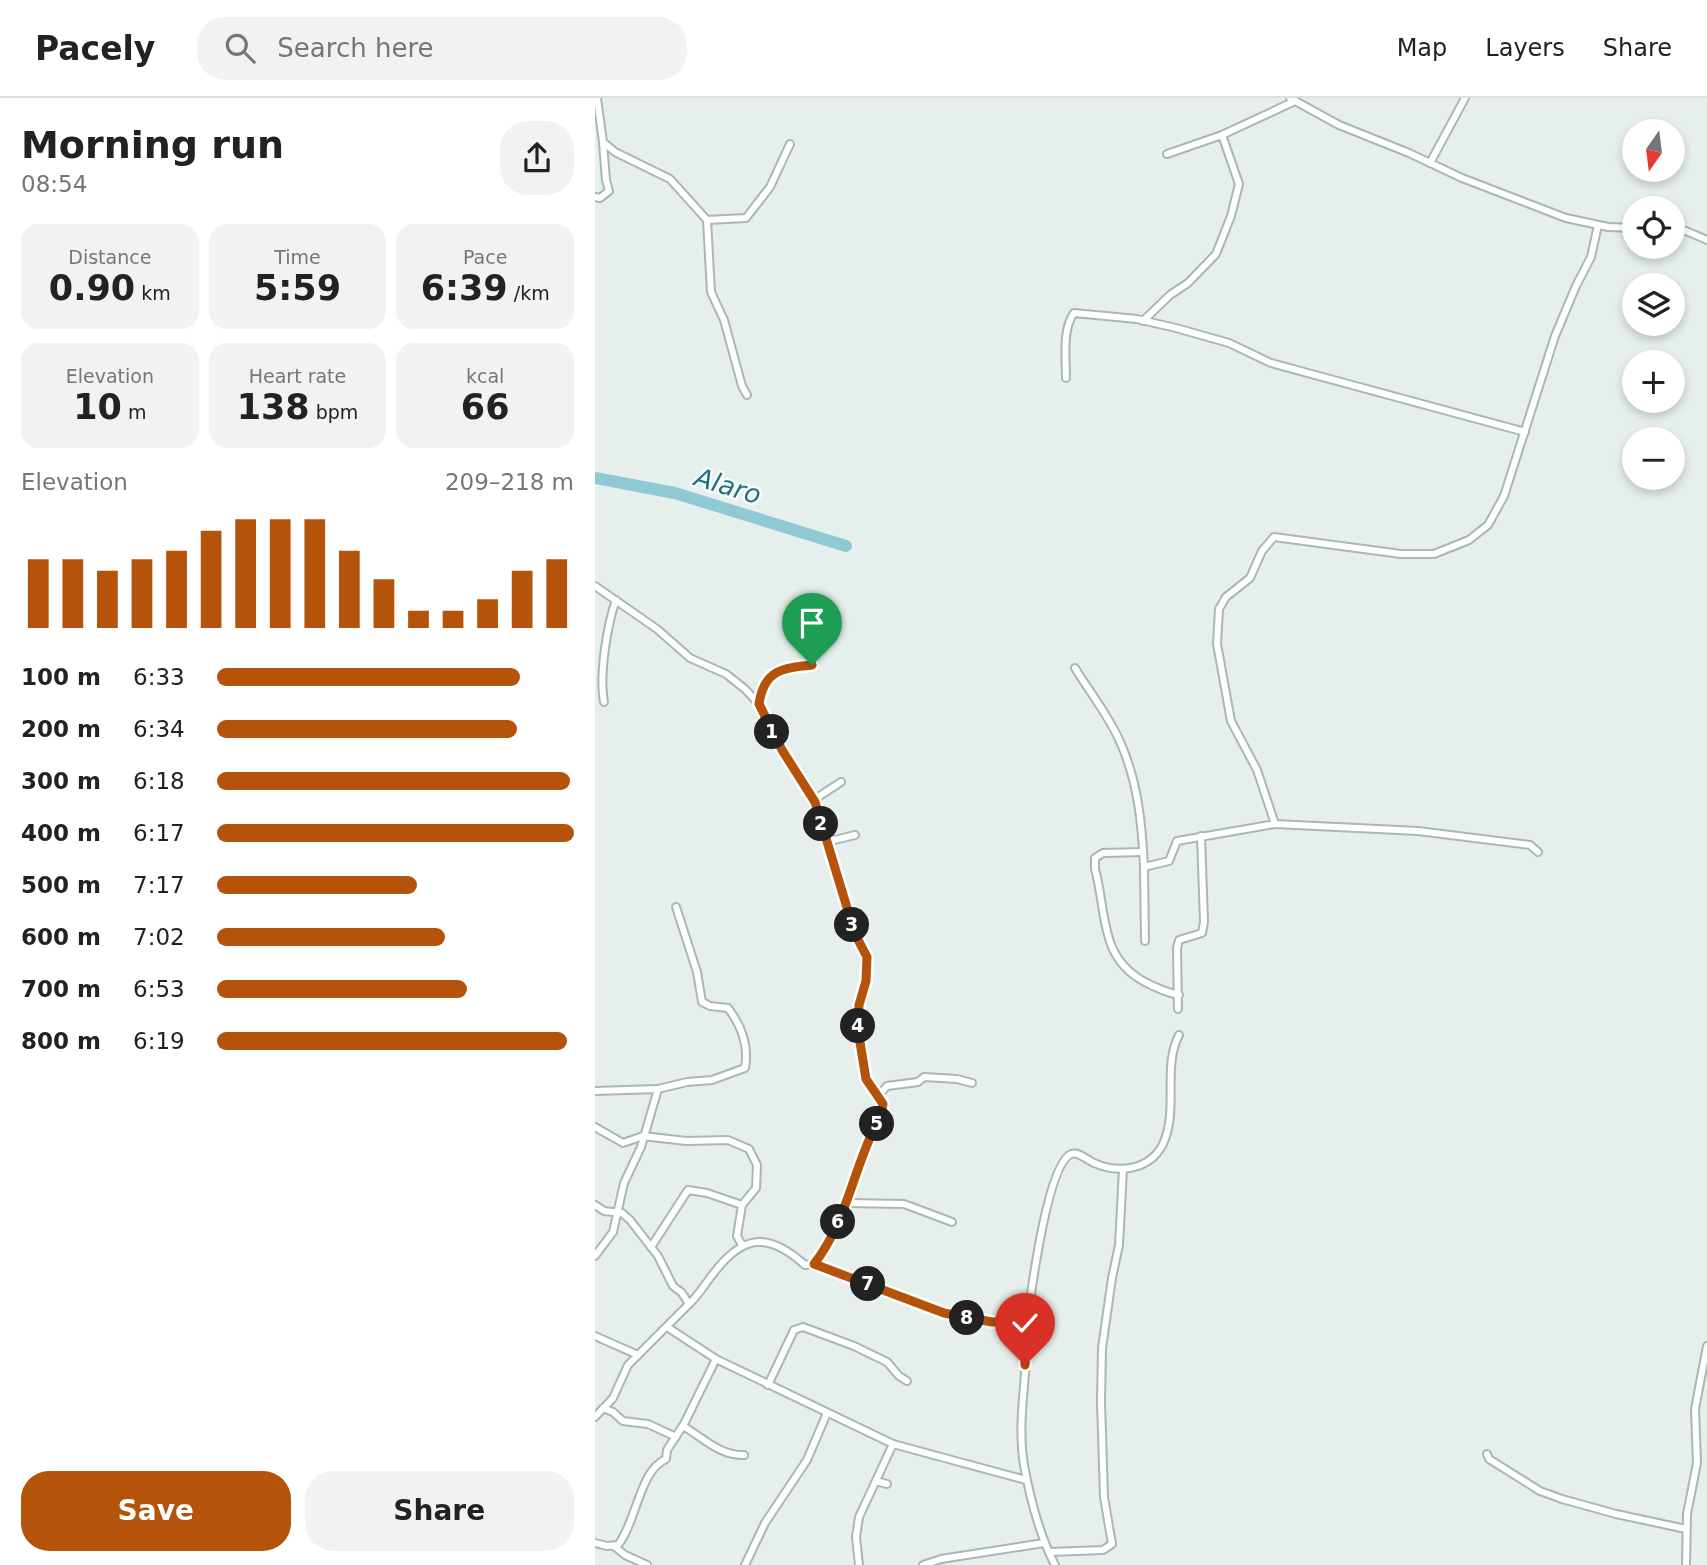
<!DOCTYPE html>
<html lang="en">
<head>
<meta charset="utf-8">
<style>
  body { margin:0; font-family:"DejaVu Sans",sans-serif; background:#f2f2f2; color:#222; height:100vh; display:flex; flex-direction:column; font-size:26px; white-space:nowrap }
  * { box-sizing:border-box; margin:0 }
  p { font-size:23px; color:#767676 }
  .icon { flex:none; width:38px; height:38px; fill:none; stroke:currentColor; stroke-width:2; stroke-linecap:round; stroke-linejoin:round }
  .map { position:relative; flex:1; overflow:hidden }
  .panel { display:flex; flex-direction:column; background:#fff; width:595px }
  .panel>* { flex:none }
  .needle { width:46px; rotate:194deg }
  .controls { position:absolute; left:1027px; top:21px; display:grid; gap:14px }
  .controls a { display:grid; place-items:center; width:63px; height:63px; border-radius:50%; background:#fff; box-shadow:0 4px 10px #0003; font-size:35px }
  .pin { position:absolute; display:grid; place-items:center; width:60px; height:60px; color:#fff; margin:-72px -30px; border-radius:50% 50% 50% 0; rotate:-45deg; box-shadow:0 0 7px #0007 }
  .pin .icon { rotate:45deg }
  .km { position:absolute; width:35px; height:35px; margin:-18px; border-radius:50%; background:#222; color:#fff; font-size:19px; line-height:35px; text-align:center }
  .round { display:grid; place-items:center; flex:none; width:74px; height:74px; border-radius:28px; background:#f2f2f2 }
  .head { display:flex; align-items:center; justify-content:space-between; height:119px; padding:0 21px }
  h1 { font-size:38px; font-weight:800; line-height:52px }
  .stats { display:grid; grid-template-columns:repeat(3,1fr); gap:10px; height:119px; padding:7px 21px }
  .stats div { display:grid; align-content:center; border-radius:18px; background:#f2f2f2; text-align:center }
  .stats b { font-size:35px; font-weight:800 }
  .stats small { font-size:19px; font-weight:400 }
  .stats p { font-size:19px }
  .chart { height:196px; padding:14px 21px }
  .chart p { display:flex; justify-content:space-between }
  .chart svg { width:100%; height:126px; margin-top:7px; stroke:#b45309; stroke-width:6 }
  .action { display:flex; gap:14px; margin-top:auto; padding:14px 21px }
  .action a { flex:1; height:80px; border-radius:28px; background:#b45309; color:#fff; font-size:28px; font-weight:800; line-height:80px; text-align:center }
  .action a+a { background:#f2f2f2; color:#222 }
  ul { padding:0 21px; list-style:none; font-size:23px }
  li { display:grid; grid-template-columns:112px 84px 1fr; align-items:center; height:52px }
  li i { height:18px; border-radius:9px; background:#b45309 }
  header { display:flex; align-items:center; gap:42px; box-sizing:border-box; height:98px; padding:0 35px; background:#fff; border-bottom:2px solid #e0e0e0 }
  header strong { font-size:33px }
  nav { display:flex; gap:38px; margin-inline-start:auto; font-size:24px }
  .search { width:490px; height:63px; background:#f2f2f2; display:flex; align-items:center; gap:18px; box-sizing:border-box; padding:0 24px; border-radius:28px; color:#767676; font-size:26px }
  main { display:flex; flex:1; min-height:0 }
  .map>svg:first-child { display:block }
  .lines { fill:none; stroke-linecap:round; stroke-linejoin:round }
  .river { stroke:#8ec9d4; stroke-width:12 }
  .minor-casing { stroke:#a8b8b2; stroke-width:10 }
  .minor { stroke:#fff; stroke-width:6 }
  .route-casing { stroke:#fff; stroke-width:14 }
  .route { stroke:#b45309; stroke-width:9 }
  .labels { text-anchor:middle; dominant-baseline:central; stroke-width:5; stroke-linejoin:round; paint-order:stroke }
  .water-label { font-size:26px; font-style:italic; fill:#1c6f80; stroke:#f7fbf9 }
</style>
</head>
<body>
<header>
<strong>Pacely</strong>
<div class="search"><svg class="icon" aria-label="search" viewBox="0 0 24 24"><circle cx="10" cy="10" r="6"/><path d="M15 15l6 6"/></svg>Search here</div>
<nav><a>Map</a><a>Layers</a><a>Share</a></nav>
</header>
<main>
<section class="panel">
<div class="head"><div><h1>Morning run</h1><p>08:54</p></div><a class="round"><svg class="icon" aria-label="share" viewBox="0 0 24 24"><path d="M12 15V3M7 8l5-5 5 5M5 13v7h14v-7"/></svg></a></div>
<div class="stats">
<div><p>Distance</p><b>0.90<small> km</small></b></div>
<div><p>Time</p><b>5:59</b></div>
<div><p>Pace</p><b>6:39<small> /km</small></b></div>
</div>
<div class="stats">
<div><p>Elevation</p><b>10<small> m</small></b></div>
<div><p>Heart rate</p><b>138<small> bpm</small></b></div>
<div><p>kcal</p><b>66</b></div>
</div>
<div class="chart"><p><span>Elevation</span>209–218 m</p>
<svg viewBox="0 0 160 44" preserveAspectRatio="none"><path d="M5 44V20M15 44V20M25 44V24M35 44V20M45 44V17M55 44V10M65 44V6M75 44V6M85 44V6M95 44V17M105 44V27M115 44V38M125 44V38M135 44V34M145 44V24M155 44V20"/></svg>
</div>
<ul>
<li><b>100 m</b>6:33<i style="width:85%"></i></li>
<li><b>200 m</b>6:34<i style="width:84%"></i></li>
<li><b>300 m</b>6:18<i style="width:99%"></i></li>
<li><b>400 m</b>6:17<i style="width:100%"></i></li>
<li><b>500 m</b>7:17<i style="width:56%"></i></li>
<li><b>600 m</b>7:02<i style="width:64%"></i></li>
<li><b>700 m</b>6:53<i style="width:70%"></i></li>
<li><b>800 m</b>6:19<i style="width:98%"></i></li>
</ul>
<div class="action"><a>Save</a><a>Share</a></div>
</section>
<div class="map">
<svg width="1112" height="1467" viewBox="0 0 1112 1467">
  <rect width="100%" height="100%" fill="#e6efeb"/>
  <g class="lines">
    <polyline class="river" points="0,380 80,395 251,448"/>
    <g class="minor-casing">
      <g id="minor">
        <polyline points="2,0 8,44 20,54 75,81 112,122 151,120 175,89 195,46"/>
        <polyline points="695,0 744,27 814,55 867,80 971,120 1013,129 1040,130"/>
        <polyline points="572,56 627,37 700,3"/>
        <polyline points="835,65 870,0"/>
        <polyline points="0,99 5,100 14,93 11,82 8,45"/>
        <polyline points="112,122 116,194 129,222 147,288 152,297"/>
        <polyline points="1078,131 1091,133 1112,142"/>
        <polyline points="548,223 575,197 593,185 621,156 636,118 644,86 627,37"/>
        <path d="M 471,280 C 471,261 467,231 479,215 L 542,221 L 581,230 L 634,245 L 676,265 L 930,334"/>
        <polyline points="0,488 62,531 95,560 131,576 150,591 164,606 187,652 220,704"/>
        <path d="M 480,570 C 495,595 515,619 526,646 C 543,685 547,726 549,769 L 574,763 L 582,743 L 680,726"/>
        <path d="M 9,604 C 4,577 12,527 21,502"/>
        <path d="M 164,606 C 169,572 187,570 217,567"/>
        <polyline points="231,744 260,737"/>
        <path d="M 548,754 L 508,755 L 500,760 L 500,771 C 512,815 504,858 548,883 C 561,890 570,894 584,897"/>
        <polyline points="943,754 935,747 823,733 680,726 662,672 636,623 622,546 624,511 631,499 655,480 667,453 679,439 806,456 839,456 874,442 893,427 909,398 960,238 981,188 996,159 1003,127"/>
        <polyline points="549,769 550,843"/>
        <polyline points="583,911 582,850 584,842 607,835 609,824 606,738"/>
        <path d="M 0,993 L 63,991 L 92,984 L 117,982 L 150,970 C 154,948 146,927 133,910 L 115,908 L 107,904 L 102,874 L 81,809"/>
        <polyline points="283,998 292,988 323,984 329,979 362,981 377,985"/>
        <polyline points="0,1029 28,1045 48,1038 91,1043 133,1042 154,1051 162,1067 161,1090 147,1107 142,1138 147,1147"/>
        <polyline points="253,1105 309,1106 357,1124"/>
        <polyline points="0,1107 9,1113 27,1115 35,1122 63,1158 78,1188 87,1195 94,1206 33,1267 18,1300 0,1319"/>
        <polyline points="56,1149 93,1092 112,1095 147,1107"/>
        <polyline points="0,1158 18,1134 29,1085 46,1049 63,991"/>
        <polyline points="219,1166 349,1215 397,1224 432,1224"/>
        <path d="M 94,1206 C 103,1198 110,1186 118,1176 C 148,1136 173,1134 210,1167 L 219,1166 L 241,1132 L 287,1012 L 287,1003 L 271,981 L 263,932 L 264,907 L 272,874 L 272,858 L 260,836 L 220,704 L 223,699 L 246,684"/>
        <polyline points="72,1229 121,1261 298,1346 431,1382"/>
        <polyline points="0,1238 43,1257"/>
        <polyline points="173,1287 199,1232 208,1229 259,1248 292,1264 304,1278 312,1283"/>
        <polyline points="8,1310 18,1314 28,1323 53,1326 81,1339"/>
        <path d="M 88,1328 C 107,1339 125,1358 149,1357"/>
        <polyline points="892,1356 894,1361 945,1393 967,1401 1021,1416 1091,1431"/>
        <polyline points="281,1383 292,1386"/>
        <path d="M 0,1445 L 12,1448 L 23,1447 C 42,1423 44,1373 71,1361 L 72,1352 L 89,1326 L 121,1261"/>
        <polyline points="19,1448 30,1457 52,1467"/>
        <polyline points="454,1454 508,1452 517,1446 509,1399 506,1304 507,1250 517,1180 524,1147 528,1071"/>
        <polyline points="150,1467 170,1425 212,1362 232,1315"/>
        <polyline points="264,1467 261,1439 264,1419 298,1346"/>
        <polyline points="328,1467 346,1461 449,1445"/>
        <path d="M 460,1467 C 444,1436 435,1400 429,1367 C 423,1331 429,1296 431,1261 C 431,1248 430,1236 432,1224 C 436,1196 452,1067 476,1056 C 483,1053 492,1062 499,1065 C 524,1076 555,1072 568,1046 C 584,1011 567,970 584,937"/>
        <polyline points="1091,1467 1092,1416 1102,1365 1100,1311 1112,1248"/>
      </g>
    </g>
    <use href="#minor" class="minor"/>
  </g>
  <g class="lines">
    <g class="route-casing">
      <path id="route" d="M 217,567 C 187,570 169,572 164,606 L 187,652 L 220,704 L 260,836 L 272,859 L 271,883 L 264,907 L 263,932 L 271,981 L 288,1006 C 286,1020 279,1030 274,1042 C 256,1084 248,1129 219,1166 L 349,1215 L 397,1224 L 432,1224 L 430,1267"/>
    </g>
    <use href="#route" class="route"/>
  </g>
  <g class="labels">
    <g class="water-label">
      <text transform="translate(133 388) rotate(17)">Alaro</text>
    </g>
  </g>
</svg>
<div class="controls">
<a><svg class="needle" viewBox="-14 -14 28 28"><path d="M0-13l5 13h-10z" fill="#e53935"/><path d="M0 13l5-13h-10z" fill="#767676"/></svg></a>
<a><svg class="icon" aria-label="locate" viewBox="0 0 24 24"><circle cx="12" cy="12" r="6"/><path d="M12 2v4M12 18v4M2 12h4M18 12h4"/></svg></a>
<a><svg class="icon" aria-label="layers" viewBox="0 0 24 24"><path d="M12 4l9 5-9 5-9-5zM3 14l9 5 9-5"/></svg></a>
<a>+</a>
<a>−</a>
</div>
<div class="pin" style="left:217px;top:567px;background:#1e9e55"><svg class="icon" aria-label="arrive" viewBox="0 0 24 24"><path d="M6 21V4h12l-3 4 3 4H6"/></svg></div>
<div class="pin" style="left:430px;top:1267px;background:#d93025"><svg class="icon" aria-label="check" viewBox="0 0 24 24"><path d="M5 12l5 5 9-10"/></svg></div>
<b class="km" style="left:177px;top:634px">1</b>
<b class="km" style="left:226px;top:726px">2</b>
<b class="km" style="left:257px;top:827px">3</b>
<b class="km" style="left:263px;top:928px">4</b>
<b class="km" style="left:282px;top:1026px">5</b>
<b class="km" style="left:243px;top:1124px">6</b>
<b class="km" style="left:273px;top:1186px">7</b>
<b class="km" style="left:372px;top:1220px">8</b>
</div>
</main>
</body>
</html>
